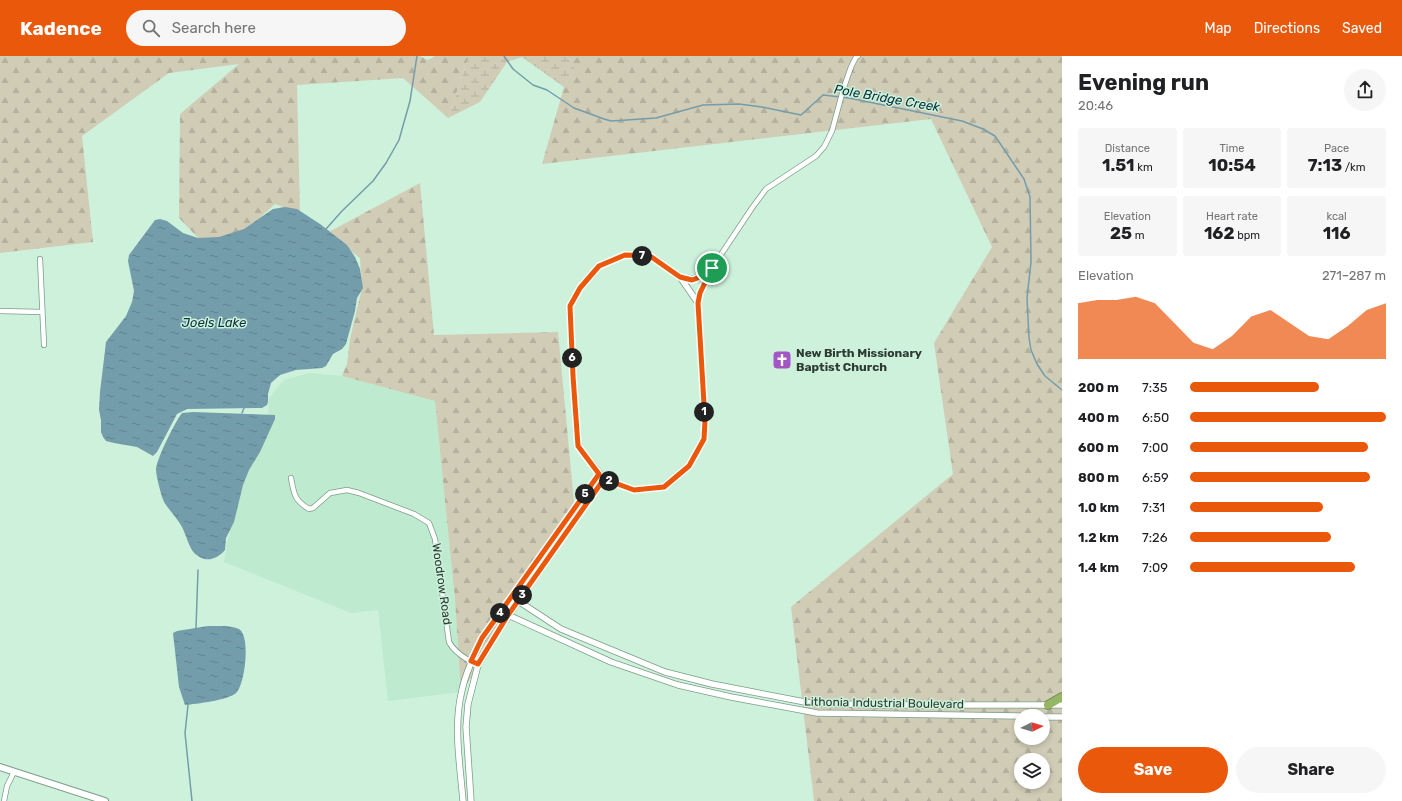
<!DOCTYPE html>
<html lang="en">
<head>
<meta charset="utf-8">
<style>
  body { margin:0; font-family:Rubik,sans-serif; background:#f6f6f6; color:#202124; height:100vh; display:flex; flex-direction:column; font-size:15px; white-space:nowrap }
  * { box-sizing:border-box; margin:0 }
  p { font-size:13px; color:#757577 }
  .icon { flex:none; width:22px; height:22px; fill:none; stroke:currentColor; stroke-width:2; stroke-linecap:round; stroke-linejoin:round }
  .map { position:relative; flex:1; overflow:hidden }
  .side { display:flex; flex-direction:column; background:#fff; width:340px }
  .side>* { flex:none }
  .needle { width:26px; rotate:85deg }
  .tools { position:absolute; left:1014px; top:653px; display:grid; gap:8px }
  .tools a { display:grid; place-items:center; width:36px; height:36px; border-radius:50%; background:#fff; box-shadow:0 2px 6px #0003; font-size:20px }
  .pin { position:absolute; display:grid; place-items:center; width:34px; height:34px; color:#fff; margin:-17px; border:2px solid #fff; border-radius:50%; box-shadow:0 1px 4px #0007 }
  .km { position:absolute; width:20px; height:20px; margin:-10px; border-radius:50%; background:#222; color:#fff; font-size:11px; line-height:20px; text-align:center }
  .round { display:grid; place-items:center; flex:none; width:42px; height:42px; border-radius:21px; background:#f6f6f6 }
  .overview { display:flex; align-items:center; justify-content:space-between; height:68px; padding:0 16px }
  h1 { font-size:22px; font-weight:700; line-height:30px }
  .metrics { display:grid; grid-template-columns:repeat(3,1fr); gap:6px; height:68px; padding:4px 16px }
  .metrics div { display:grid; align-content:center; border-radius:4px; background:#f6f6f6; text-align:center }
  .metrics b { font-size:17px; font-weight:700 }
  .metrics small { font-size:11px; font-weight:400 }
  .metrics p { font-size:11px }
  .chart { height:112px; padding:8px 16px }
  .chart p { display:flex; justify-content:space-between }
  .chart svg { width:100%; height:72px; margin-top:4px; fill:#ea580c; opacity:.7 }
  .action { display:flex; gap:8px; margin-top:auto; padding:8px 16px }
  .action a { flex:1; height:46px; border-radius:24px; background:#ea580c; color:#fff; font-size:16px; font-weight:700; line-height:46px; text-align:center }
  .action a+a { background:#f6f6f6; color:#202124 }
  ul { padding:0 16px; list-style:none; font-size:13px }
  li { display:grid; grid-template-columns:64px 48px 1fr; align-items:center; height:30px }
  li i { height:10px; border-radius:5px; background:#ea580c }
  header { display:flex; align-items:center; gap:24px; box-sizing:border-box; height:56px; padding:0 20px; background:#ea580c; color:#fff }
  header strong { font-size:19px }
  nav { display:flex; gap:22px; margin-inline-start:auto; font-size:14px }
  .search { width:280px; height:36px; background:#f6f6f6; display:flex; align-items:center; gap:10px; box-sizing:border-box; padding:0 14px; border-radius:22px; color:#757577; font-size:15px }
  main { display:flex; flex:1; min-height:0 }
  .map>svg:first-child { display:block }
  .built { fill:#beeacf }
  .forest { fill:url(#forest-firs); fill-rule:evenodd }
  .wetland { fill:url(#wetland-marsh) }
  .water { fill:url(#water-ripples) }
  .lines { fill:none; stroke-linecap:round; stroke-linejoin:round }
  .stream { stroke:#749dab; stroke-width:1.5 }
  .minor-casing { stroke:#7b9e89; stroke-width:6 }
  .tertiary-casing { stroke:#7b9e89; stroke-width:7 }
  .secondary-casing { stroke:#7b9e89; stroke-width:8 }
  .motorway-casing { stroke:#718b54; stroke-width:10 }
  .minor { stroke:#fff; stroke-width:4.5 }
  .tertiary { stroke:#fff; stroke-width:5.5 }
  .secondary { stroke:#fff; stroke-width:6 }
  .motorway { stroke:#95b665; stroke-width:8 }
  .route-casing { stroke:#fff; stroke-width:8 }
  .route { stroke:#ea580c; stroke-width:5 }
  .labels { text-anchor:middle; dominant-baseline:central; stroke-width:3; stroke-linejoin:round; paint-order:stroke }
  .poi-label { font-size:12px; font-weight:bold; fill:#2d3b33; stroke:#cdf1db; text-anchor:start }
  .street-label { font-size:12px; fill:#2d3b33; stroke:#cdf1db }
  .water-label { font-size:13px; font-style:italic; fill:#08313c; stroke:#cdf1db }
</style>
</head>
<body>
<header>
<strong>Kadence</strong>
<div class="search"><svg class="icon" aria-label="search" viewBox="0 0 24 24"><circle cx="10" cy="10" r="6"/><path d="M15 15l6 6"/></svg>Search here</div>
<nav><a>Map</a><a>Directions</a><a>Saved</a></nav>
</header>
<main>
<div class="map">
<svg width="1062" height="745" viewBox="0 0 1062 745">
  <defs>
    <pattern id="forest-firs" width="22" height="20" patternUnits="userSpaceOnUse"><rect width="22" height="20" fill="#d1ccb6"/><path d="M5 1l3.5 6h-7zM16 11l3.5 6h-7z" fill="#b4b09d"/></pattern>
    <pattern id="wetland-marsh" width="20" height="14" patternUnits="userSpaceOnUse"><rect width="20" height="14" fill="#d1ccb6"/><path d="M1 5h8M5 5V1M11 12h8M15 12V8" fill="none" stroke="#b4b09d"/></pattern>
    <pattern id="water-ripples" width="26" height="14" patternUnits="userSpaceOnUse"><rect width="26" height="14" fill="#749dab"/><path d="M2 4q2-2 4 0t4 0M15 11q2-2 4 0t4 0" fill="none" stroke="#60818c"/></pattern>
  </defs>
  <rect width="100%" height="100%" fill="#cdf1db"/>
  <polygon class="built" points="309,317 342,320 435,345 455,544 461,636 388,645 378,554 351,557 224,506 237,434 268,362 269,342 284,324"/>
  <g class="forest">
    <polygon points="0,0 419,0 428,4 435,0 469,0 448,62 403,22 297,29 300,157 275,148 244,176 201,185 179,162 180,58 239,8 169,17 82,80 93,186 0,197"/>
    <path d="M 567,0 L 1062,0 L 1062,745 L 814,745 L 791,551 L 953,418 L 934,287 L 992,191 L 931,63 L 542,108 L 564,31 L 575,11 ZM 1021,660 L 1043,660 L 1043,682 L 1021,682 ZM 1021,704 L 1043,704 L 1043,726 L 1021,726 Z"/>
    <polygon points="420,127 434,279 558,276 576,468 461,636 455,544 435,345 342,320 347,308 350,283 362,232 360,202 327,177"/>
  </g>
  <polygon class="wetland" points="469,0 567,0 575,11 564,31 522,1 507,6 480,46 448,62"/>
  <g class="water">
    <polygon points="285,151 297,153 320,168 347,189 355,201 360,213 363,232 357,242 355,255 346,288 342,293 333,298 326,310 322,312 296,314 280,319 271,327 268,338 268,346 267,349 262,352 187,353 177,358 157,396 153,400 137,391 114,387 106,385 103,381 101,376 101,364 99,354 100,336 106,286 126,260 132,246 134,235 128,205 129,199 155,164 160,163 167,165 183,177 198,182 219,181 244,173 273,153"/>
    <path d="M 193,356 L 275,359 L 275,363 L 260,396 L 249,414 L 243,429 L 234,466 L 226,482 L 225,494 C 218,502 208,507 198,500 C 189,495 187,480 182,471 C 177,462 169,454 164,446 C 161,439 156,420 156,413 C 157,402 175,366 182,357 Z"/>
    <path d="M 208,570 C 217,570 231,569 239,573 C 251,580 245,629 236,637 C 229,644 196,648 185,649 L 179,631 L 173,577 L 177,575 Z"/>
  </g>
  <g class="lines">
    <g class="stream">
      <polyline points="504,0 513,13 533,29 547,34 574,52 604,63 611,65 656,62 703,49 739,48 762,51 801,59 823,39 849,42 962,65 983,73 995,80 1024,123 1030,141 1031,206 1027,242 1029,282 1031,294 1037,308 1045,320 1062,334"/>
      <polyline points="326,173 342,155 373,125 386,107 399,84 410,45 417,0"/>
      <polyline points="242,357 244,352"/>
      <polyline points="196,572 198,514"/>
      <polyline points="188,649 185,677 192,745"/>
    </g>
    <g class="minor-casing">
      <g id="minor">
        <polyline points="40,203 44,289"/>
        <path d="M 680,221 C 692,223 700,223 710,215"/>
        <polyline points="698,247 700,237 712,212 752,152 766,133 816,100 824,91 832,75 843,34 851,11 856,1 858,0"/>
        <polyline points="0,255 42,256"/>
        <path d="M 291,422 C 294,438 294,444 309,453 L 313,452 L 330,437 L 347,434 L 359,437 L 414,458 L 429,467 L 435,483 L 449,586 C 455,597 467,604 478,609"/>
        <polyline points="4,745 7,730 14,716"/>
      </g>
    </g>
    <g class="tertiary-casing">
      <g id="tertiary">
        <polygon points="625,199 650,200 680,221 698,247 705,365 704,383 689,410 664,431 634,434 604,423 578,390 573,320 570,250 580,232 599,210"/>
        <polyline points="512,541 561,573 665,616 712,628 810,647 876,649 1062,649"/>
        <polyline points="502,554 508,559 611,606 678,629 731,641 817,657 1021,660"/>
        <polyline points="1043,661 1062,661"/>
        <path d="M 463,745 C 460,708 453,670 462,634 C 466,616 474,599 483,582 L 599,418"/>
        <polyline points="471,745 466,671 468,648 478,609 508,559 604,423"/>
      </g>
    </g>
    <g class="secondary-casing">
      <polyline id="secondary" points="0,711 105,745"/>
    </g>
    <g class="motorway-casing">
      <polyline id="motorway" points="1048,649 1062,641"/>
    </g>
    <use href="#minor" class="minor"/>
    <use href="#tertiary" class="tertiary"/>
    <use href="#secondary" class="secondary"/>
    <use href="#motorway" class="motorway"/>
  </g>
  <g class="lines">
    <g class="route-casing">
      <polygon id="route" points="625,199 650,200 680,221 692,224 703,220 712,212 700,237 698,247 705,365 704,383 689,410 664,431 634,434 604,423 508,559 478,608 471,605 482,582 599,418 578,390 573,320 570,250 580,232 599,210"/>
    </g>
    <use href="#route" class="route"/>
  </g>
  <defs>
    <g id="church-square" transform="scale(1)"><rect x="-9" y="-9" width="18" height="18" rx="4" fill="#a354c5" stroke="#cdf1db"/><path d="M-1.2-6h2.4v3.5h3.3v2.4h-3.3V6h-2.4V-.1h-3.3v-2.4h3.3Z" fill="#fff"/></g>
  </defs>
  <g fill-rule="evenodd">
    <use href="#church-square" x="782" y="304"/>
  </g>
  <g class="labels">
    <g class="poi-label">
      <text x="796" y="297">New Birth Missionary<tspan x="796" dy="14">Baptist Church</tspan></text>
    </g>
    <g class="street-label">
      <text transform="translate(442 528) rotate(82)">Woodrow Road</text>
      <text transform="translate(884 647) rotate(1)">Lithonia Industrial Boulevard</text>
    </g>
    <g class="water-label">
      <text transform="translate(887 42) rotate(10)">Pole Bridge Creek</text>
      <text x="214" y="266">Joels Lake</text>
    </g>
  </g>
</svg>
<div class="tools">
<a><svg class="needle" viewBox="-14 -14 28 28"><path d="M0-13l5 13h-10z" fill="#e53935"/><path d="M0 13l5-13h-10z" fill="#757577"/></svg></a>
<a><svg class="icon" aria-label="layers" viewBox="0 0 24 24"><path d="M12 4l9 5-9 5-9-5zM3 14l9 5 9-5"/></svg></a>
</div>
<div class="pin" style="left:712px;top:212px;background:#1e9e55"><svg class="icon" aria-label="arrive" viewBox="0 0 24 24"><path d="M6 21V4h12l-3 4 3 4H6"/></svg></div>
<b class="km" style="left:704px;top:356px">1</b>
<b class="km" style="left:609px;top:425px">2</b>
<b class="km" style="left:522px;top:539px">3</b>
<b class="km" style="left:500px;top:557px">4</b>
<b class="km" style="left:585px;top:438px">5</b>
<b class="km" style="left:572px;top:302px">6</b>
<b class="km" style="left:642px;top:200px">7</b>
</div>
<section class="side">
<div class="overview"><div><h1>Evening run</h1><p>20:46</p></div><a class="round"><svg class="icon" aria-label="share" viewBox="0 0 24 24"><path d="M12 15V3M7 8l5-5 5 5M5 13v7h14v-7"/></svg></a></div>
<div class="metrics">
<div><p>Distance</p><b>1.51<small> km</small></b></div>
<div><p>Time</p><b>10:54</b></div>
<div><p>Pace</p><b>7:13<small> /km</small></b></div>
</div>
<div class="metrics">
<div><p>Elevation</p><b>25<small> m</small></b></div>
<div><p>Heart rate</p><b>162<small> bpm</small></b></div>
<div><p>kcal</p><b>116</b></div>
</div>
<div class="chart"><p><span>Elevation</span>271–287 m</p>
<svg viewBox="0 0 160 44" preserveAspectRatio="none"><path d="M0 44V10L10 8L20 8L30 6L40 10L50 22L60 34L70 38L80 30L90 18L100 14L110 22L120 30L130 32L140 24L150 14L160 10V44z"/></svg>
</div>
<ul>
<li><b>200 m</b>7:35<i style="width:66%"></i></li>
<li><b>400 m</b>6:50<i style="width:100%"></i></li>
<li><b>600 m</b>7:00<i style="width:91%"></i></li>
<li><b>800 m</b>6:59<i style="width:92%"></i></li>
<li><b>1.0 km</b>7:31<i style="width:68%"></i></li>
<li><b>1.2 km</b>7:26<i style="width:72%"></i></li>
<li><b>1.4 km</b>7:09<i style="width:84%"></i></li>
</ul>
<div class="action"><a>Save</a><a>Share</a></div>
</section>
</main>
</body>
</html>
